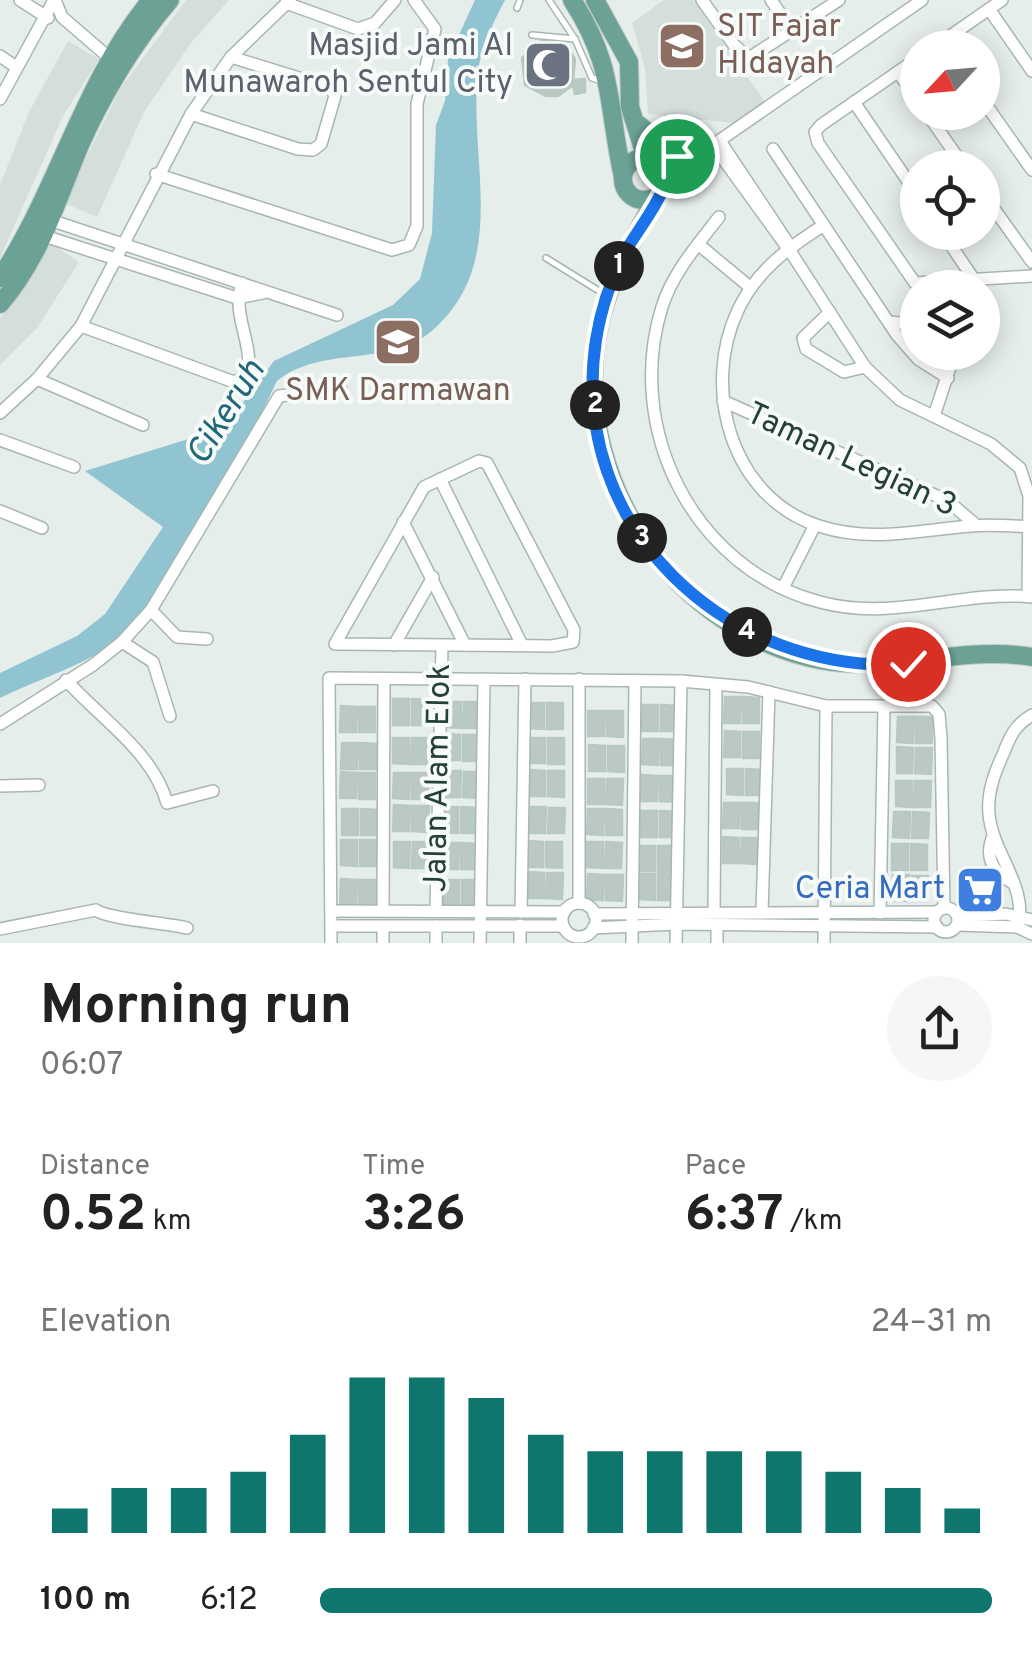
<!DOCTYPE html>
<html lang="en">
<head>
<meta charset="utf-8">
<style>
  body { margin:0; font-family:Overpass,sans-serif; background:#f6f6f6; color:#222; height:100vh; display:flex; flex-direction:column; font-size:38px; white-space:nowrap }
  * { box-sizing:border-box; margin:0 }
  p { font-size:32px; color:#767676 }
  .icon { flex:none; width:55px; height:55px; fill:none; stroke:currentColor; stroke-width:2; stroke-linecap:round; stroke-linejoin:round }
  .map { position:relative; height:943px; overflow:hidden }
  .sheet { display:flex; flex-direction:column; background:#fff; flex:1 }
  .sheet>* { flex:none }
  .needle { width:65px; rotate:244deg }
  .controls { position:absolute; left:900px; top:30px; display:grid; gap:20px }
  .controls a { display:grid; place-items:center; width:100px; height:100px; border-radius:50%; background:#fff; box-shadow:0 5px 25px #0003; font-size:50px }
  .pin { position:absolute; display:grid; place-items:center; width:85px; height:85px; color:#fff; margin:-42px; border:5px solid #fff; border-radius:50%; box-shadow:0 2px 10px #0007 }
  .km { position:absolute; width:50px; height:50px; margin:-25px; border-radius:50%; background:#222; color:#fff; font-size:28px; line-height:50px; text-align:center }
  .round { display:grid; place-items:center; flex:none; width:105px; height:105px; border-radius:52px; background:#f6f6f6 }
  .head { display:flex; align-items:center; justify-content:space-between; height:170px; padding:0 40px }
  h1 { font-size:55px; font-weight:700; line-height:75px }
  .figures { display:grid; grid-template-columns:repeat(3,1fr); gap:15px; height:170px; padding:10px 40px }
  .figures div { display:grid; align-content:center }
  .figures b { font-size:50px; font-weight:700 }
  .figures small { font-size:28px; font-weight:400 }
  .figures p { font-size:28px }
  .chart { height:280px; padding:20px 40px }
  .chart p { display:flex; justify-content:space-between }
  .chart svg { width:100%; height:180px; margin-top:10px; stroke:#0f766e; stroke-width:6 }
  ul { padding:0 40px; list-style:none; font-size:32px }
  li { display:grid; grid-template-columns:160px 120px 1fr; align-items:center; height:75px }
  li i { height:25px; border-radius:12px; background:#0f766e }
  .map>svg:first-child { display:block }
  .built { fill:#d4deda }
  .water { fill:#90c4d0 }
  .building { fill:#bbc9c4; stroke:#b8c8c2; stroke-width:2.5 }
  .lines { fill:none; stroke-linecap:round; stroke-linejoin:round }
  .lane-casing { stroke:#a8b6b2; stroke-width:8 }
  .street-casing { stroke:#a8b6b2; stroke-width:14 }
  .primary-casing { stroke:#c2cac8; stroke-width:20 }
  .lane { stroke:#fff; stroke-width:5 }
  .street { stroke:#fff; stroke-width:11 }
  .primary { stroke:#6ca296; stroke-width:18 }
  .route-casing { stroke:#fff; stroke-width:20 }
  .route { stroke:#1a73e8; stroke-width:12 }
  .labels { text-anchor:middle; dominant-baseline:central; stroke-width:8; stroke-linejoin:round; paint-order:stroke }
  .education-label { font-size:32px; fill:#785e54; stroke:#f6faf8; text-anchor:start }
  .worship-label { font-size:32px; fill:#5b616d; stroke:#f6faf8; text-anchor:end }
  .street-label { font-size:32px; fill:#25403a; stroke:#f6faf8 }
  .shop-label { font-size:32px; fill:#366cbe; stroke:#f6faf8; text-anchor:end }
  .water-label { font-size:35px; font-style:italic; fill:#20677a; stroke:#f6faf8 }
</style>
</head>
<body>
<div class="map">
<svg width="1032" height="943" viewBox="0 0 1032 943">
  <rect width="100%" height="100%" fill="#e6eeeb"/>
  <g class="built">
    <polygon points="186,0 229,0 191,43 144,112 97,217 64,203 120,89"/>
    <polygon points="664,0 694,0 765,102 733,123 648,114 645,68 632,23"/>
    <polygon points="68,41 99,59 63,116 0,258 0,185 29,112"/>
    <polygon points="51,243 79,262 37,328 0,365 0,319"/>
  </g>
  <path class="water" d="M 475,0 L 505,0 C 493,23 481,47 478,72 C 468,159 510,261 434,329 C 390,369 323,344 277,381 C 243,450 183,590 124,637 C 90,663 39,679 0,698 L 0,673 L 77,636 L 105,614 L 163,527 L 85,471 L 224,428 L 274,361 L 393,305 L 420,279 L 432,233 L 436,125 L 445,101 L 448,59 Z"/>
  <g class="building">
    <polygon points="542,40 567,47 575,59 573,80 585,79 585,92 575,94 573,85 558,96 546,96 525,85 522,58"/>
    <polygon points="725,697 741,697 740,723 724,723"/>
    <polygon points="743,697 759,698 759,723 743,723"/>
    <rect x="393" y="699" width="16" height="26"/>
    <polygon points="412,699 428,700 428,725 412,725"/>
    <polygon points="445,702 461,702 461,728 445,727"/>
    <polygon points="464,702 480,702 479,728 463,728"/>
    <polygon points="528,703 544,703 544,729 528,728"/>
    <rect x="547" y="703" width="16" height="26"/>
    <rect x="642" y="705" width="16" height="26"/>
    <polygon points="661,705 677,706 677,731 661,731"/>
    <polygon points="341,706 357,707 356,732 340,732"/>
    <rect x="359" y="707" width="16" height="25"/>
    <polygon points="588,711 605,711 604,736 588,736"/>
    <polygon points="607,711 623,711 623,737 607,736"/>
    <polygon points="898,717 914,717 913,743 897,742"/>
    <rect x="916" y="717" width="16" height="26"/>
    <polygon points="725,731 740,732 740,757 724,757"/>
    <rect x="743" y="732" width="16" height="26"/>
    <polygon points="444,734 460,735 460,760 444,760"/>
    <rect x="463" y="735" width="16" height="26"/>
    <polygon points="393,738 409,738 409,764 393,763"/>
    <polygon points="412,738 428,738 427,764 411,764"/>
    <rect x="529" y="738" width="16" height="25"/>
    <rect x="548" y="738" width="16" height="26"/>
    <polygon points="643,739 659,739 658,765 642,764"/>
    <polygon points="661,739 677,740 677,765 661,765"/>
    <polygon points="342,743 358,743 357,769 341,769"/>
    <polygon points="360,743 376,744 376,769 360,769"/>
    <polygon points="589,745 605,746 605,771 589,771"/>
    <polygon points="608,746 624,746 624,772 608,771"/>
    <polygon points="897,747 913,748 912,773 897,773"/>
    <polygon points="916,748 932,748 931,774 915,773"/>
    <polygon points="727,769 743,769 743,795 727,794"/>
    <polygon points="746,769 762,770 762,795 746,795"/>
    <polygon points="529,770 545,771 545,796 529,796"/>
    <polygon points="445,771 461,771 460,797 444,797"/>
    <polygon points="548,771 564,771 564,797 548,796"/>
    <polygon points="341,772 357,773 356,798 340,798"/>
    <polygon points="464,772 480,772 479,798 463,797"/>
    <rect x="359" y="773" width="16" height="26"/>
    <polygon points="394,773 410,773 409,799 393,798"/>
    <rect x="412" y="773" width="16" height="26"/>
    <polygon points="642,775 658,776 657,801 641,801"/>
    <polygon points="660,776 676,776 676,802 660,801"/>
    <rect x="588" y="779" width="16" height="25"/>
    <polygon points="607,779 623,779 622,805 606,804"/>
    <polygon points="896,781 912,781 912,807 896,806"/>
    <polygon points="915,781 931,781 930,807 914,807"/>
    <polygon points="724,803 740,803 739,828 723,828"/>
    <polygon points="742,803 759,803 758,829 742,829"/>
    <polygon points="394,805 410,806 409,831 393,831"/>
    <polygon points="412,806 429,806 428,832 412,831"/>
    <polygon points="442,807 458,807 458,833 442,832"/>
    <polygon points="461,807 477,808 477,833 461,833"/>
    <polygon points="530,807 546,807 545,833 530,833"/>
    <polygon points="549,808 565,808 564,833 548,833"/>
    <rect x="342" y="809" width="16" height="26"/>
    <polygon points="361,809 377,810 377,835 361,835"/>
    <polygon points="588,809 604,809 603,835 587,834"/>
    <polygon points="606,809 622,810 622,835 606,835"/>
    <rect x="641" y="811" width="16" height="26"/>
    <polygon points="660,811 676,812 676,837 660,837"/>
    <polygon points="894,812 910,812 909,838 893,837"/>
    <polygon points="913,812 929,813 928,838 912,838"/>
    <polygon points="723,837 739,838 739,863 723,863"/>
    <polygon points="742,838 758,838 757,864 741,863"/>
    <polygon points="341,840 357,840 357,866 341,865"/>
    <rect x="360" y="840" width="16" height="26"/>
    <polygon points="527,841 543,842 543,867 527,867"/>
    <polygon points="394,842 410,842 409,868 394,867"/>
    <polygon points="413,842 429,842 428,868 412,868"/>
    <polygon points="546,842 562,842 562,868 546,867"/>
    <polygon points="587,842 603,842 603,868 587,867"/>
    <polygon points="606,842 622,843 621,868 605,868"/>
    <polygon points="443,843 459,843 458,869 442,869"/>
    <polygon points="461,843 477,844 477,869 461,869"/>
    <rect x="892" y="844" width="16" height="26"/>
    <polygon points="911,844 927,845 927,870 911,870"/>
    <rect x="639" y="846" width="16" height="25"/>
    <rect x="658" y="846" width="16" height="26"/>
    <polygon points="528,872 544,873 544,898 528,898"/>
    <polygon points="547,873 563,873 562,899 546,898"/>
    <polygon points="588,874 604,875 603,900 587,900"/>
    <polygon points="639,874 655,874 655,900 639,899"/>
    <polygon points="658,874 674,875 674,900 658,900"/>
    <polygon points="606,875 623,875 622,901 606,900"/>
    <polygon points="893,875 909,875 909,901 892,901"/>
    <polygon points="912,876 928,876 927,901 911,901"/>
    <polygon points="992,876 992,903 968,902 967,877"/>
    <polygon points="341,879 357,880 356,905 340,905"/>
    <polygon points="359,880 375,880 375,906 359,905"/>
    <polygon points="443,880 459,880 459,906 443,905"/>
    <rect x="462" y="880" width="16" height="26"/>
  </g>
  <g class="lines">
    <g class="lane-casing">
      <g id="lane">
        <polyline points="549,0 575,39 592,78 602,81"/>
        <polyline points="517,8 520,0"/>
        <polyline points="532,35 575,39"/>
        <polyline points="546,258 604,294"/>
      </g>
    </g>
    <g class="street-casing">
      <g id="street">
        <polyline points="20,0 48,18"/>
        <polyline points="55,0 62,17 113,61"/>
        <polyline points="702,0 734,45 749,58 839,0"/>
        <polyline points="771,0 793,32"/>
        <polyline points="286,3 358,29 375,23 395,0"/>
        <polyline points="989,9 1032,71"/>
        <polyline points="933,48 1002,0"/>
        <polyline points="0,56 16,67"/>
        <polyline points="918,58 821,125 815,132 818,143 915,283 1032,276"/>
        <polyline points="898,72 918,100"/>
        <polyline points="0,99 54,0"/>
        <polyline points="982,99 1032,170"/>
        <polyline points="854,102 918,196"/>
        <polyline points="926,112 965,168"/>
        <polyline points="191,114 298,149 313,150 321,144 335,96 331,88 231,57"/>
        <polyline points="720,141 792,249"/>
        <polyline points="713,145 792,254 865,367 900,400 991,444 1020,468 1029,496 1028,596"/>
        <polyline points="773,149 897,335 918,359 948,378"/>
        <polyline points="655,161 681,157"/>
        <polyline points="156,174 392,250 409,245 417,226 417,104 435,29 414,0"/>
        <polyline points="664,186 713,145 922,0"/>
        <polyline points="982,192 1032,262"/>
        <path d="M 719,217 C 698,244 672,274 662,307 C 624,429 693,569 820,602 C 893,622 960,590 1032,597"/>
        <polyline points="47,219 337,315"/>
        <path d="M 824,225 C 789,247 756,271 738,310 C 701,388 731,498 819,526 C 871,543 919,530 971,526 C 991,524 1012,526 1032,527"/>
        <polyline points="942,232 975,281"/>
        <polyline points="38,234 237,298 263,293"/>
        <polyline points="698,244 751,288"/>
        <polyline points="830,312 803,338 806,349 844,372 865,367"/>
        <polyline points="889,322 918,325"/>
        <path d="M 81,326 L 234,382 L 245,377 C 258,349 230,317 242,283"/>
        <polyline points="37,379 143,425"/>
        <polyline points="723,401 948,501 976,525"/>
        <polyline points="0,413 37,379 81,326 191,114 231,57 290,0"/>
        <polyline points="934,416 955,352"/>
        <polyline points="0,440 74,467"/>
        <polygon points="479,461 487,463 574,630 573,642 552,646 335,644 424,487"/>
        <polyline points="440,479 522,645"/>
        <polyline points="0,511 42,528"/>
        <polyline points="403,522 465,645"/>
        <polyline points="783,588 815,525"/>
        <polyline points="151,610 177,637 207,639"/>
        <polyline points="122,642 153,662 170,716"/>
        <polyline points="394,645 433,577"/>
        <path d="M 66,680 C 101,719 153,752 167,803 L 213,791"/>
        <polyline points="0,724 93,665 122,642 151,610 279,396 341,389"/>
        <polyline points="0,786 39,785"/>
        <path d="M 993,836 C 984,858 993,873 1013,883"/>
        <polyline points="579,903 579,679"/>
        <circle cx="579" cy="920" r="17"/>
        <circle cx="946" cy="920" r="12"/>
        <polyline points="383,910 384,679"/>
        <polyline points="436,910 442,646"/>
        <polyline points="331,911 564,912"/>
        <polyline points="714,911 716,685"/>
        <polyline points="521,912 525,679"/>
        <polyline points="762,912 769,692"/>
        <polyline points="880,913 884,707"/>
        <polyline points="594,914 937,912"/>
        <polyline points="957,916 1006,914 1032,920"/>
        <polyline points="957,925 1017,927 1032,934"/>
        <polyline points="333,926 563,926"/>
        <path d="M 1017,927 C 1030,889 992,853 989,814 C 987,791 995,772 1004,752 C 1010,736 1016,724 1032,715"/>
        <polyline points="593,928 676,924 937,927"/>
        <path d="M 0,929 L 96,910 C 107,919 167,923 187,928"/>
        <polyline points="331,943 329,678 681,681 748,687 826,706 932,706 939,714 941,738 944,908"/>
        <polyline points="383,943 383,927"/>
        <polyline points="436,943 436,926"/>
        <polyline points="480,943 484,679"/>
        <polyline points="520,943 520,925"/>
        <polyline points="632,943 635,681"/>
        <polyline points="676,943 681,681"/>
        <polyline points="717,943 717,926"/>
        <polyline points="824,943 826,706"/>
      </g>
    </g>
    <g class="primary-casing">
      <g id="primary">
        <path d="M 572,0 C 615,66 607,105 623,177"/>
        <polyline points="595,0 629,62 630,107 646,158"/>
        <polyline points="639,125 677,156"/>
        <circle cx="644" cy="179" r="21"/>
        <path d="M 658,195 C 631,242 604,288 596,342 C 576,485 676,631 820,660 C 892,674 961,645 1032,657"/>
        <path d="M 0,278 C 59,189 82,84 151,0"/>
        <path d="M 0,304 C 41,256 56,202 80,145 C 102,95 134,42 170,0"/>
      </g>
    </g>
    <use href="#lane" class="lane"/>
    <use href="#street" class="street"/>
    <use href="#primary" class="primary"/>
  </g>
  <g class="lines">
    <g class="route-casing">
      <path id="route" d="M 677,156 L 656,161 C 661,167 666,172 665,181 C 664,196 637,232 628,247 C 612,276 601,308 596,340 C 567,527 727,675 908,664"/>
    </g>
    <use href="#route" class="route"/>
  </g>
  <defs>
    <g id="school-square" transform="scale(2.5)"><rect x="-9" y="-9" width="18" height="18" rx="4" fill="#8d6e63" stroke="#f6faf8"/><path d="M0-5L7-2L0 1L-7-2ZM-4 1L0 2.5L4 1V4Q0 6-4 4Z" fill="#fff"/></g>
    <g id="mosque-square" transform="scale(2.5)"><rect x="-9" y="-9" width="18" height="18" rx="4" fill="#6b7280" stroke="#f6faf8"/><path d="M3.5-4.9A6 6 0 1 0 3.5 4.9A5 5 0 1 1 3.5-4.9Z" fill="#fff"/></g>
    <g id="supermarket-square" transform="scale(2.5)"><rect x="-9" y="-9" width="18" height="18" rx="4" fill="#3f7fe0" stroke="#f6faf8"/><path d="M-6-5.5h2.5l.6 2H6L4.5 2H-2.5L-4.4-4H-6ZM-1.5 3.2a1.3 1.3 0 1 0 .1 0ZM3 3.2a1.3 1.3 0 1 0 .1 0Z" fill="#fff"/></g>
  </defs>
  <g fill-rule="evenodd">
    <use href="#school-square" x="682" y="46"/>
    <use href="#mosque-square" x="548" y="65"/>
    <use href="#school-square" x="398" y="342"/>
    <use href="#supermarket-square" x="980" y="890"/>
  </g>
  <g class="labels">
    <g class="education-label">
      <text x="717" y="28">SIT Fajar<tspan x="717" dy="37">HIdayah</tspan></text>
      <text x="398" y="392" text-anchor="middle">SMK Darmawan</text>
    </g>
    <g class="worship-label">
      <text x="513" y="47">Masjid Jami Al<tspan x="513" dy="37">Munawaroh Sentul City</tspan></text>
    </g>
    <g class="street-label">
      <text transform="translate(851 461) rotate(25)">Taman Legian 3</text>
      <text transform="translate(439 778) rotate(-89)">Jalan Alam Elok</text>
    </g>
    <g class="shop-label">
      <text x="945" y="890">Ceria Mart</text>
    </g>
    <g class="water-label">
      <text transform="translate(227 413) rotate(-58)">Cikeruh</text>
    </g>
  </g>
</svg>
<div class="controls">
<a><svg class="needle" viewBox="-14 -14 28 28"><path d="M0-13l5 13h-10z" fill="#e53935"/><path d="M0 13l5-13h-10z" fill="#767676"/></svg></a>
<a><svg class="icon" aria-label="locate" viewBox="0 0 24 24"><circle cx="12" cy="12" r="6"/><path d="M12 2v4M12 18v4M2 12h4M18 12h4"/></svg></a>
<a><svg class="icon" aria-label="layers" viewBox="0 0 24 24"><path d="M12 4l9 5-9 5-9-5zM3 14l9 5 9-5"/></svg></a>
</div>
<div class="pin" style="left:677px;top:156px;background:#1e9e55"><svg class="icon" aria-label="arrive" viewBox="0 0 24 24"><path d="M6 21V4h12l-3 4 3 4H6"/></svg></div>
<div class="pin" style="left:908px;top:664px;background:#d93025"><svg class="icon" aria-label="check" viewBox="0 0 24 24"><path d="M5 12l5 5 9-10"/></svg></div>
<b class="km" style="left:619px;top:266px">1</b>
<b class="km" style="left:595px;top:405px">2</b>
<b class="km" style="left:642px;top:538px">3</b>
<b class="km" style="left:747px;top:632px">4</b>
</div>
<section class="sheet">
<div class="head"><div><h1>Morning run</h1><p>06:07</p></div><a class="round"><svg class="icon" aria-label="share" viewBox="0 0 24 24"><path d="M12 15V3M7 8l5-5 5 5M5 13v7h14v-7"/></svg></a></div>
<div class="figures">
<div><p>Distance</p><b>0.52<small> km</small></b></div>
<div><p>Time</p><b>3:26</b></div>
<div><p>Pace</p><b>6:37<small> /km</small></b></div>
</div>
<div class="chart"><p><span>Elevation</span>24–31 m</p>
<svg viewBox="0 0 160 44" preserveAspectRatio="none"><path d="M5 44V38M15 44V33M25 44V33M35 44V29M45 44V20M55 44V6M65 44V6M75 44V11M85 44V20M95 44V24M105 44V24M115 44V24M125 44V24M135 44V29M145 44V33M155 44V38"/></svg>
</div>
<ul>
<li><b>100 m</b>6:12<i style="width:100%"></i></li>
</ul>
</section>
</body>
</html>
